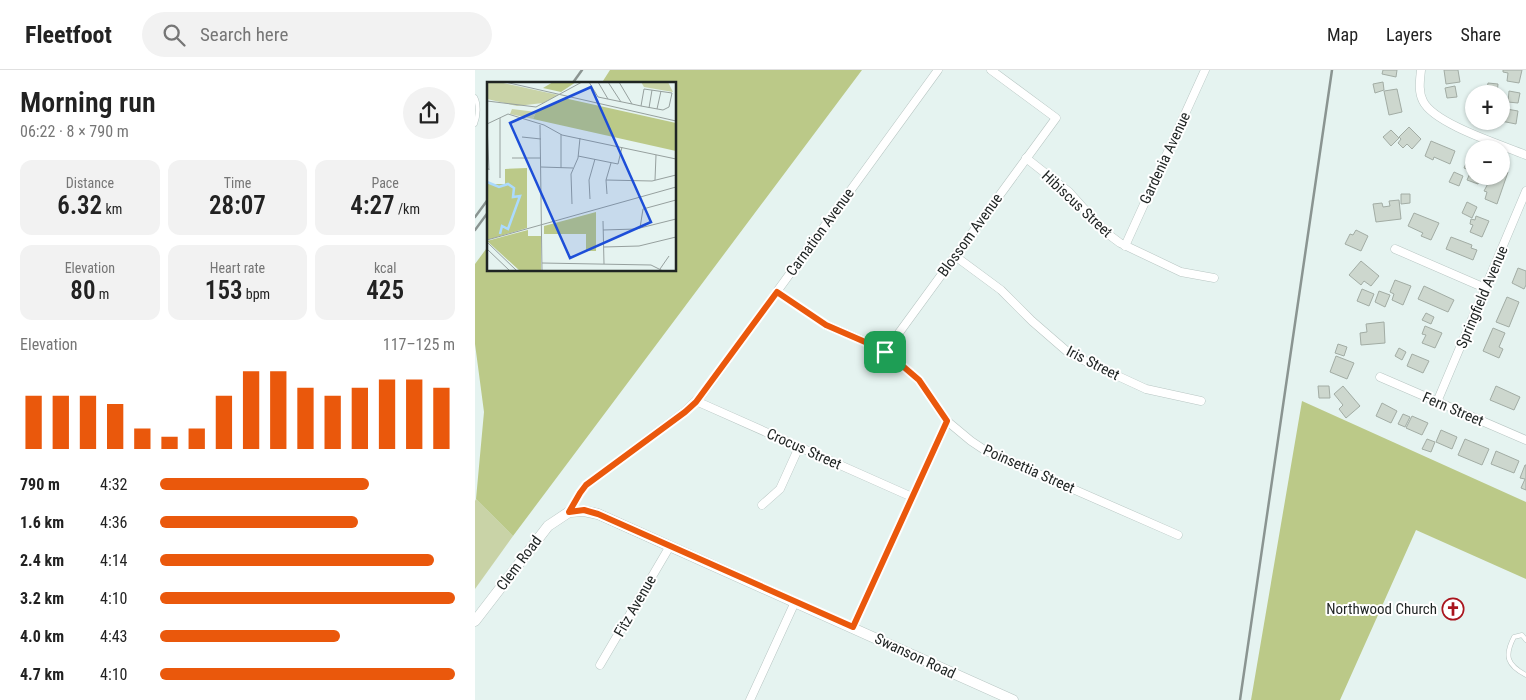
<!DOCTYPE html>
<html lang="en">
<head>
<meta charset="utf-8">
<style>
  body { margin:0; font-family:"Roboto Condensed",sans-serif; background:#f2f2f2; color:#222; height:100vh; display:flex; flex-direction:column; font-size:19px; white-space:nowrap }
  * { box-sizing:border-box; margin:0 }
  p { font-size:16px; color:#767676 }
  .icon { flex:none; width:28px; height:28px; fill:none; stroke:currentColor; stroke-width:2; stroke-linecap:round; stroke-linejoin:round }
  .map { position:relative; flex:1; overflow:hidden }
  .sheet { display:flex; flex-direction:column; background:#fff; width:475px }
  .sheet>* { flex:none }
  .tools { position:absolute; left:990px; top:15px; display:grid; gap:10px }
  .tools a { display:grid; place-items:center; width:45px; height:45px; border-radius:50%; background:#fff; box-shadow:0 1px 4px #0004; font-size:25px }
  .pin { position:absolute; display:grid; place-items:center; width:42px; height:42px; color:#fff; margin:-21px; border-radius:10px; box-shadow:0 2px 8px #0006 }
  .round { display:grid; place-items:center; flex:none; width:52px; height:52px; border-radius:26px; background:#f2f2f2 }
  .summary { display:flex; align-items:center; justify-content:space-between; height:85px; padding:0 20px }
  h1 { font-size:28px; font-weight:600; line-height:38px }
  .figures { display:grid; grid-template-columns:repeat(3,1fr); gap:8px; height:85px; padding:5px 20px }
  .figures div { display:grid; align-content:center; border-radius:12px; background:#f2f2f2; text-align:center }
  .figures b { font-size:25px; font-weight:600 }
  .figures small { font-size:14px; font-weight:400 }
  .figures p { font-size:14px }
  .chart { height:140px; padding:10px 20px }
  .chart p { display:flex; justify-content:space-between }
  .chart svg { width:100%; height:90px; margin-top:5px; stroke:#ea580c; stroke-width:6 }
  ul { padding:0 20px; list-style:none; font-size:16px }
  li { display:grid; grid-template-columns:80px 60px 1fr; align-items:center; height:38px }
  li i { height:12px; border-radius:6px; background:#ea580c }
  header { display:flex; align-items:center; gap:30px; box-sizing:border-box; height:70px; padding:0 25px; background:#fff; border-bottom:1px solid #e0e0e0 }
  header strong { font-size:24px }
  nav { display:flex; gap:28px; margin-inline-start:auto; font-size:18px }
  .search { width:350px; height:45px; background:#f2f2f2; display:flex; align-items:center; gap:12px; box-sizing:border-box; padding:0 18px; border-radius:28px; color:#767676; font-size:19px }
  main { display:flex; flex:1; min-height:0 }
  .map>svg:first-child { display:block }
  .green { fill:#c9d3a7 }
  .forest { fill:#bbc988 }
  .building { fill:#cdd7ce; stroke:#a2aca4 }
  .lines { fill:none; stroke-linecap:round; stroke-linejoin:round }
  .service-casing { stroke:#b8c6c3; stroke-width:5 }
  .minor-casing { stroke:#b8c6c3; stroke-width:9 }
  .tertiary-casing { stroke:#b8c6c3; stroke-width:11 }
  .service { stroke:#fff; stroke-width:4 }
  .minor { stroke:#fff; stroke-width:8 }
  .tertiary { stroke:#fff; stroke-width:10 }
  .rail { stroke:#8a9491; stroke-width:2.5 }
  .route-casing { stroke:#fff; stroke-width:10 }
  .route { stroke:#ea580c; stroke-width:6 }
  .labels { text-anchor:middle; dominant-baseline:central; stroke-width:4; stroke-linejoin:round; paint-order:stroke }
  .street-label { font-size:15px; fill:#1f2423; stroke:#fff }
  .poi-label { font-size:15px; fill:#1f2423; stroke:#fff; text-anchor:end }
  .inset-river { fill:none; stroke:#abdafe; stroke-width:2.5 }
  .inset-road { fill:none; stroke:#96a09e; stroke-width:1 }
  .view { fill:#1d4ed8; fill-opacity:0.15; stroke:#1d4ed8; stroke-width:2.5 }
  .inset-edge { fill:none; stroke:#1f2423; stroke-width:2.5 }
</style>
</head>
<body>
<header>
<strong>Fleetfoot</strong>
<div class="search"><svg class="icon" aria-label="search" viewBox="0 0 24 24"><circle cx="10" cy="10" r="6"/><path d="M15 15l6 6"/></svg>Search here</div>
<nav><a>Map</a><a>Layers</a><a>Share</a></nav>
</header>
<main>
<section class="sheet">
<div class="summary"><div><h1>Morning run</h1><p>06:22 · 8 × 790 m</p></div><a class="round"><svg class="icon" aria-label="share" viewBox="0 0 24 24"><path d="M12 15V3M7 8l5-5 5 5M5 13v7h14v-7"/></svg></a></div>
<div class="figures">
<div><p>Distance</p><b>6.32<small> km</small></b></div>
<div><p>Time</p><b>28:07</b></div>
<div><p>Pace</p><b>4:27<small> /km</small></b></div>
</div>
<div class="figures">
<div><p>Elevation</p><b>80<small> m</small></b></div>
<div><p>Heart rate</p><b>153<small> bpm</small></b></div>
<div><p>kcal</p><b>425</b></div>
</div>
<div class="chart"><p><span>Elevation</span>117–125 m</p>
<svg viewBox="0 0 160 44" preserveAspectRatio="none"><path d="M5 44V18M15 44V18M25 44V18M35 44V22M45 44V34M55 44V38M65 44V34M75 44V18M85 44V6M95 44V6M105 44V14M115 44V18M125 44V14M135 44V10M145 44V10M155 44V14"/></svg>
</div>
<ul>
<li><b>790 m</b>4:32<i style="width:71%"></i></li>
<li><b>1.6 km</b>4:36<i style="width:67%"></i></li>
<li><b>2.4 km</b>4:14<i style="width:93%"></i></li>
<li><b>3.2 km</b>4:10<i style="width:100%"></i></li>
<li><b>4.0 km</b>4:43<i style="width:61%"></i></li>
<li><b>4.7 km</b>4:10<i style="width:100%"></i></li>
</ul>
</section>
<div class="map">
<svg width="1051" height="630" viewBox="0 0 1051 630">
  <rect width="100%" height="100%" fill="#e5f3f0"/>
  <polygon class="green" points="1,429 38,466 0,519 0,431"/>
  <g class="forest">
    <polygon points="135,0 387,0 38,466 1,429 9,342 0,274 0,194 14,175 14,200 200,200 200,14 126,14"/>
    <polygon points="827,331 1051,432 1051,509 941,460 865,630 776,630"/>
  </g>
  <g class="building">
    <polygon points="908,0 922,0 921,7 907,4"/>
    <polygon points="969,0 983,0 985,12 971,14"/>
    <polygon points="1028,0 1047,0 1044,13 1032,11 1033,3 1028,2"/>
    <polygon points="908,12 909,20 900,23 898,14"/>
    <polygon points="1013,13 1023,14 1022,24 1011,24"/>
    <polygon points="980,16 982,27 972,28 970,18"/>
    <polygon points="922,19 927,42 914,45 909,21"/>
    <polygon points="1034,21 1045,23 1043,33 1033,32"/>
    <polygon points="1026,38 1043,41 1041,54 1026,51"/>
    <polygon points="934,57 946,69 937,79 932,74 928,78 923,73 926,69 924,67"/>
    <polygon points="916,60 924,68 916,76 908,67"/>
    <polygon points="956,71 980,81 975,94 959,87 958,90 950,86"/>
    <polygon points="995,85 999,87 999,106 1006,106 1003,114 992,110 996,101 989,98"/>
    <polygon points="1026,99 1033,102 1022,134 1010,129 1012,122 1009,121 1017,106 1026,106"/>
    <polygon points="979,102 988,106 984,116 974,112"/>
    <polygon points="926,124 935,124 935,133 926,134"/>
    <polygon points="924,130 926,149 901,152 898,134 907,133 908,137 915,136 914,131"/>
    <polygon points="992,132 1002,137 997,148 987,143"/>
    <polygon points="939,143 964,153 956,170 946,166 948,163 933,156"/>
    <polygon points="1001,146 1014,151 1007,167 995,162 998,155 995,154 996,149 1000,150"/>
    <polygon points="881,160 893,166 886,181 870,174 875,164 878,165"/>
    <polygon points="976,167 997,175 996,178 1002,180 998,190 971,179"/>
    <polygon points="886,191 904,206 896,216 889,211 886,215 874,205"/>
    <polygon points="1043,198 1051,201 1051,215 1049,219 1037,213"/>
    <polygon points="920,210 936,216 928,235 917,230 919,224 915,222"/>
    <polygon points="949,216 979,230 973,242 943,229"/>
    <polygon points="887,219 899,224 894,236 882,231"/>
    <polygon points="904,221 915,225 910,237 900,232"/>
    <polygon points="1032,227 1044,232 1034,257 1021,252"/>
    <polygon points="951,243 959,247 956,254 947,250"/>
    <polygon points="909,252 910,273 886,275 885,263 892,262 891,254"/>
    <polygon points="950,256 967,263 960,278 947,273 951,265 947,264"/>
    <polygon points="1018,258 1030,263 1024,277 1028,279 1024,288 1008,281"/>
    <polygon points="863,274 872,277 869,286 860,283"/>
    <polygon points="924,278 931,282 927,290 920,286"/>
    <polygon points="937,284 954,291 948,303 932,296"/>
    <polygon points="861,286 879,293 872,309 855,302"/>
    <polygon points="843,316 854,316 855,328 844,328"/>
    <polygon points="868,316 885,336 871,348 864,339 868,335 859,324"/>
    <polygon points="1021,316 1045,327 1039,340 1015,330"/>
    <polygon points="907,333 922,341 916,353 901,346"/>
    <polygon points="928,344 935,347 930,357 923,354"/>
    <polygon points="937,346 953,353 947,365 931,358"/>
    <polygon points="966,360 982,367 977,379 961,372"/>
    <polygon points="952,369 960,372 956,382 947,379"/>
    <polygon points="990,369 1014,379 1007,395 983,385"/>
    <polygon points="1021,381 1044,391 1039,403 1016,394"/>
    <polygon points="1050,395 1051,395 1051,420 1046,418 1050,409 1045,408"/>
  </g>
  <g class="lines">
    <g class="service-casing">
      <g id="service">
        <path d="M 0,27 C 4,34 3,47 0,54"/>
        <path d="M 1051,570 L 1047,565 L 1039,567 C 1029,586 1032,595 1051,605"/>
      </g>
    </g>
    <g class="minor-casing">
      <g id="minor">
        <path d="M 946,0 C 945,10 943,21 948,31 C 959,54 1027,75 1051,85"/>
        <polyline points="551,88 594,122 629,161 645,173 706,202 739,208"/>
        <polyline points="650,176 730,0"/>
        <polyline points="920,179 1010,218"/>
        <polyline points="480,186 526,220 557,251 595,284 671,319 726,331"/>
        <polyline points="302,222 351,255 405,278 423,292 444,310 472,351 496,371 511,381 703,465"/>
        <polyline points="410,282 581,48 516,0"/>
        <polyline points="905,307 1051,370"/>
        <polyline points="221,331 437,427"/>
        <polyline points="962,332 1051,121"/>
        <polyline points="287,435 305,419 324,377"/>
        <polyline points="94,442 105,423 111,415 209,342 226,326 463,0"/>
        <polyline points="378,557 472,351"/>
        <polyline points="125,595 195,476"/>
        <polyline points="275,630 320,532"/>
      </g>
    </g>
    <g class="tertiary-casing">
      <polyline id="tertiary" points="0,551 73,456 94,442 109,441 123,444 538,630"/>
    </g>
    <use href="#service" class="service"/>
    <use href="#minor" class="minor"/>
    <use href="#tertiary" class="tertiary"/>
    <g class="rail">
      <polyline points="97,14 107,0"/>
      <polyline points="0,147 14,128"/>
      <polyline points="0,160 14,141"/>
      <polyline points="765,630 857,0"/>
    </g>
  </g>
  <g class="lines">
    <g class="route-casing">
      <polygon id="route" points="302,222 351,255 404,278 423,292 444,310 472,351 378,557 123,444 109,440 94,442 105,423 111,415 210,342 221,332"/>
    </g>
    <use href="#route" class="route"/>
  </g>
  <defs>
    <g id="church-ring" transform="scale(1.125)"><circle r="9.5" fill="#fff" stroke="#a9141d" stroke-width="1.5"/><path d="M-1.2-6h2.4v3.5h3.3v2.4h-3.3V6h-2.4V-.1h-3.3v-2.4h3.3Z" fill="#a9141d"/></g>
  </defs>
  <g fill-rule="evenodd">
    <use href="#church-ring" x="978" y="539"/>
  </g>
  <g class="labels">
    <g class="street-label">
      <text transform="translate(690 88) rotate(-65)">Gardenia Avenue</text>
      <text transform="translate(602 134) rotate(43)">Hibiscus Street</text>
      <text transform="translate(345 162) rotate(-54)">Carnation Avenue</text>
      <text transform="translate(495 165) rotate(-54)">Blossom Avenue</text>
      <text transform="translate(1007 227) rotate(-67)">Springfield Avenue</text>
      <text transform="translate(618 293) rotate(27)">Iris Street</text>
      <text transform="translate(978 339) rotate(23)">Fern Street</text>
      <text transform="translate(329 379) rotate(24)">Crocus Street</text>
      <text transform="translate(554 399) rotate(24)">Poinsettia Street</text>
      <text transform="translate(44 493) rotate(-53)">Clem Road</text>
      <text transform="translate(160 536) rotate(-60)">Fitz Avenue</text>
      <text transform="translate(440 586) rotate(25)">Swanson Road</text>
    </g>
    <g class="poi-label">
      <text x="962" y="539">Northwood Church</text>
    </g>
  </g>
  <g transform="translate(12 12)">
    <rect width="189" height="189" fill="#e5f3f0"/>
    <path d="M 0,0 L 12,0 L 71,13 L 56,21 L 30,24 L 0,17 ZM 154,0 L 181,0 L 186,10 L 157,5 ZM 25,27 L 49,30 L 46,37 L 23,32 Z" fill="#c9d3a7"/>
    <path d="M 66,0 L 89,0 L 74,10 L 56,6 ZM 77,16 L 189,41 L 189,69 L 46,37 L 49,30 ZM 40,86 L 40,146 L 0,158 L 0,102 L 18,102 L 18,87 ZM 109,130 L 109,169 L 99,169 L 99,152 L 57,152 L 57,144 ZM 41,148 L 41,154 L 54,154 L 54,189 L 33,189 L 0,159 Z" fill="#bbc988"/>
    <path class="inset-river" d="M 0,100 L 12,105 L 21,102 L 27,106 L 26,115 L 33,114 L 21,147 L 15,144 L 13,152"/>
    <path class="inset-road" d="M 18,0 L 189,39M 102,0 L 111,15 L 145,22M 111,0 L 121,17M 121,0 L 134,20M 132,0 L 145,22 L 154,24M 157,7 L 185,11 L 182,25 L 176,28 L 154,24 ZM 0,19 L 49,25 L 95,0M 162,26 L 165,8M 170,27 L 174,9M 21,32 L 57,43 L 75,53 L 189,77M 0,42 L 2,88 L 1,86M 0,42 L 21,32M 53,43 L 55,189M 74,52 L 74,86M 35,55 L 54,57M 91,74 L 131,82 L 135,65M 25,76 L 54,76M 54,85 L 86,86M 13,96 L 13,36M 119,98 L 165,99 L 189,93M 168,98 L 169,73M 120,112 L 119,98 L 124,81M 103,117 L 102,98 L 108,77M 85,122 L 84,92 L 91,76 L 93,56M 116,139 L 117,182M 153,146 L 156,127 L 189,118M 116,148 L 149,147 L 189,137M 0,158 L 189,105M 0,160 L 30,189M 117,165 L 152,164 L 189,155M 0,167 L 23,189M 55,181 L 164,183 L 176,189M 173,187 L 182,174"/>
    <path class="view" d="M 104,5 L 164,140 L 83,176 L 23,41 Z"/>
    <rect width="189" height="189" class="inset-edge"/>
  </g>
</svg>
<div class="tools">
<a>+</a>
<a>−</a>
</div>
<div class="pin" style="left:410px;top:282px;background:#1e9e55"><svg class="icon" aria-label="arrive" viewBox="0 0 24 24"><path d="M6 21V4h12l-3 4 3 4H6"/></svg></div>
</div>
</main>
</body>
</html>
